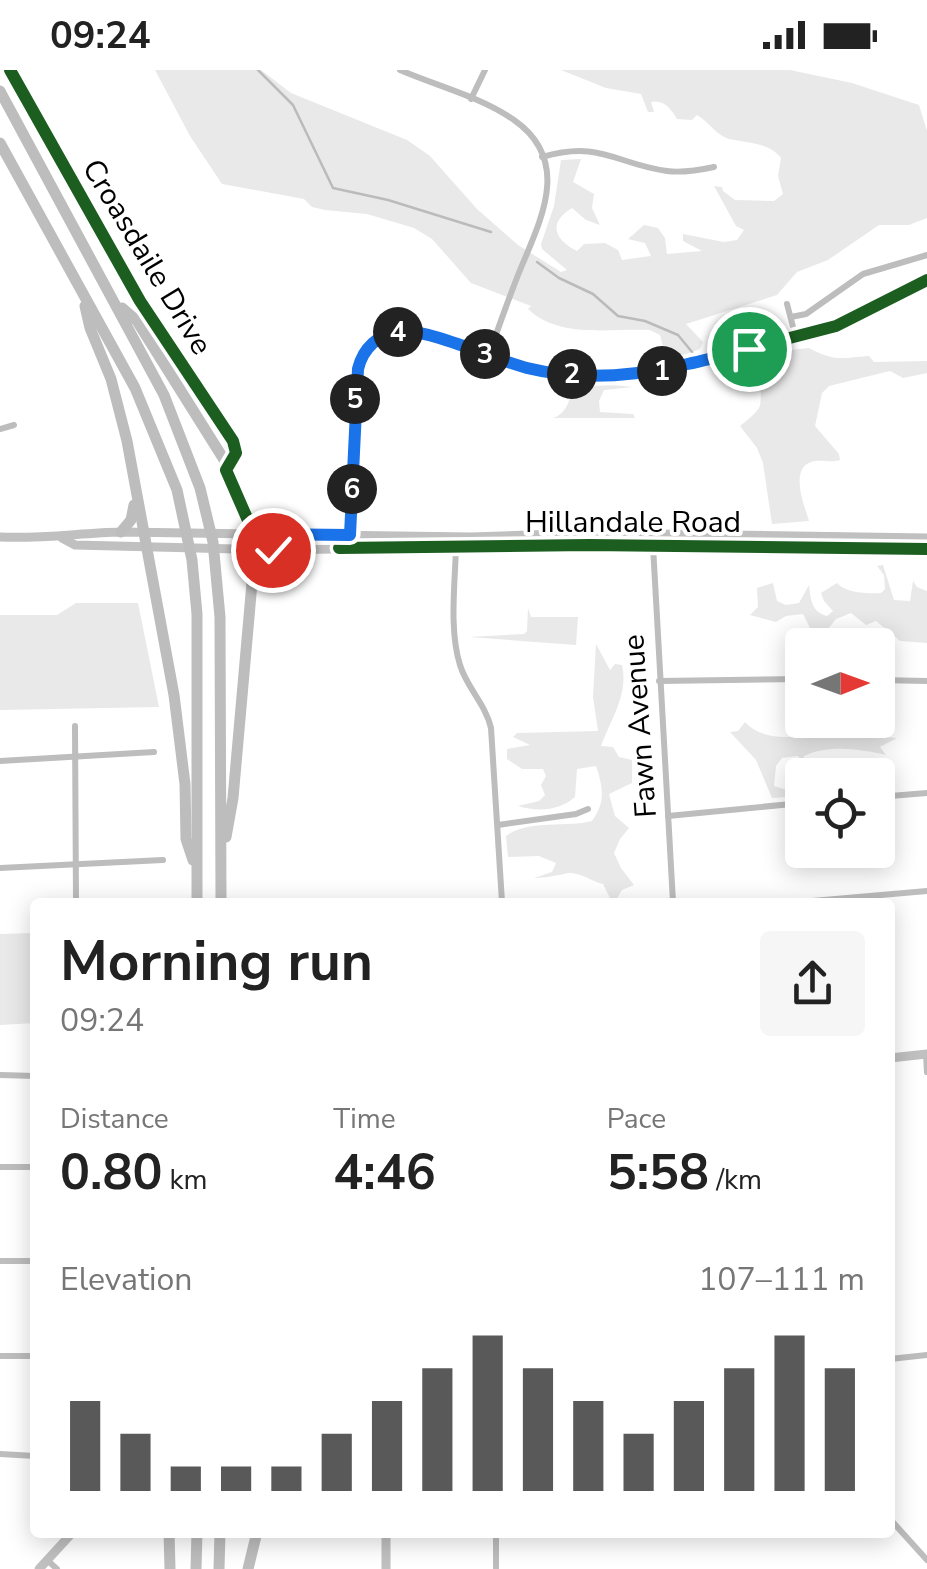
<!DOCTYPE html>
<html lang="en">
<head>
<meta charset="utf-8">
<style>
  body { margin:0; font-family:"Nunito Sans",sans-serif; background:#f6f6f6; color:#222; height:100vh; display:flex; flex-direction:column; font-size:38px; white-space:nowrap }
  * { box-sizing:border-box; margin:0 }
  p { font-size:32px; color:#767676 }
  .icon { flex:none; width:55px; height:55px; fill:none; stroke:currentColor; stroke-width:2; stroke-linecap:round; stroke-linejoin:round }
  .map { position:relative; flex:1; overflow:hidden }
  .drawer { position:absolute; left:30px; top:828px; width:865px; height:640px; display:flex; flex-direction:column; background:#fff; border-radius:10px; box-shadow:0 5px 25px #0003 }
  .drawer>* { flex:none }
  .needle { width:65px; rotate:89deg }
  .buttons { position:absolute; left:785px; top:558px; display:grid; gap:20px }
  .buttons a { display:grid; place-items:center; width:110px; height:110px; border-radius:10px; background:#fff; box-shadow:0 5px 25px #0003; font-size:50px }
  .pin { position:absolute; display:grid; place-items:center; width:85px; height:85px; color:#fff; margin:-42px; border:5px solid #fff; border-radius:50%; box-shadow:0 2px 10px #0007 }
  .km { position:absolute; width:50px; height:50px; margin:-25px; border-radius:50%; background:#222; color:#fff; font-size:28px; line-height:50px; text-align:center }
  .round { display:grid; place-items:center; flex:none; width:105px; height:105px; border-radius:10px; background:#f6f6f6 }
  .head { display:flex; align-items:center; justify-content:space-between; height:170px; padding:0 30px }
  h1 { font-size:55px; font-weight:700; line-height:75px }
  .stats { display:grid; grid-template-columns:repeat(3,1fr); gap:15px; height:170px; padding:10px 30px }
  .stats div { display:grid; align-content:center }
  .stats b { font-size:50px; font-weight:700 }
  .stats small { font-size:28px; font-weight:400 }
  .stats p { font-size:28px }
  .chart { height:280px; padding:20px 30px }
  .chart p { display:flex; justify-content:space-between }
  .chart svg { width:100%; height:180px; margin-top:10px; stroke:#595959; stroke-width:6 }
  .status { display:flex; justify-content:space-between; align-items:center; height:70px; padding:0 50px; background:#fff; direction:ltr }
  .status svg { height:28px; fill:currentColor }
  .map>svg:first-child { display:block }
  .green { fill:#e9e9e9 }
  .lines { fill:none; stroke-linecap:round; stroke-linejoin:round }
  .stream { stroke:#bbb; stroke-width:2.5 }
  .minor { stroke:#bdbdbd; stroke-width:6 }
  .tertiary { stroke:#bdbdbd; stroke-width:8 }
  .secondary { stroke:#c0c0c0; stroke-width:9 }
  .motorway { stroke:#bdbdbd; stroke-width:11 }
  .cycleway-casing { stroke:#fff; stroke-width:19 }
  .cycleway { stroke:#1b5e20; stroke-width:12 }
  .route-casing { stroke:#fff; stroke-width:20 }
  .route { stroke:#1a73e8; stroke-width:12 }
  .labels { text-anchor:middle; dominant-baseline:central; stroke-width:8; stroke-linejoin:round; paint-order:stroke }
  .street-label { font-size:30px; fill:#000; stroke:#fff }
</style>
</head>
<body>
<div class="status"><b>09:24</b><svg viewBox="0 0 49 12"><path d="M0 12V9h3v3zM5 12V6h3v6zM10 12V3h3v9zM15 12V0h3v12zM26 1h20v11H26zM47 4h2v5h-2z"/></svg></div>
<div class="map">
<svg width="927" height="1499" viewBox="0 0 927 1499">
  <rect width="100%" height="100%" fill="#fff"/>
  <g class="green">
    <path d="M 155,0 L 261,0 L 291,23 L 407,70 L 430,86 L 477,139 L 518,175 L 561,202 L 567,200 L 542,179 L 541,174 L 554,136 L 561,90 L 581,89 L 573,112 L 594,124 L 592,138 L 600,155 L 586,150 L 572,138 C 547,153 555,170 577,181 L 584,174 L 605,173 L 618,180 L 622,190 L 651,186 L 645,173 L 628,169 L 644,155 L 658,158 L 665,168 L 667,184 L 702,181 L 683,171 L 683,164 L 724,172 L 737,170 L 744,160 L 736,156 L 714,116 L 722,117 L 723,121 L 735,130 L 774,131 L 783,124 L 778,106 L 781,88 C 769,72 746,73 729,69 C 717,66 708,51 697,45 L 692,50 L 677,49 C 671,39 664,29 651,32 L 654,42 L 648,42 L 641,24 L 606,18 L 561,0 L 790,0 L 852,13 L 919,35 L 927,61 L 927,148 L 909,155 L 879,155 L 828,190 L 797,202 L 777,225 L 686,254 L 703,272 L 700,279 L 676,288 L 663,277 L 660,265 L 650,260 C 610,258 559,269 528,239 L 531,236 L 471,213 L 432,169 L 414,158 L 367,144 L 325,140 L 312,137 L 304,129 L 222,114 L 190,66 Z"/>
    <path d="M 809,278 C 835,292 842,288 869,286 L 874,292 L 927,291 L 927,303 L 903,308 L 890,301 L 829,316 L 822,323 L 815,356 L 839,384 L 840,390 C 831,393 824,390 815,391 C 787,395 805,437 809,451 L 772,454 L 763,393 L 757,378 L 740,356 C 746,351 755,344 759,338 C 763,332 759,297 758,288 L 780,281 Z"/>
    <path d="M 540,308 L 633,317 L 604,320 L 599,331 L 600,342 L 633,344 L 635,348 L 553,348 C 564,345 571,332 570,321 Z"/>
    <path d="M 883,495 L 894,530 L 910,531 L 913,511 L 917,517 L 927,521 L 927,573 L 900,571 L 876,551 L 866,555 L 851,543 L 836,549 L 820,569 L 814,566 L 803,544 L 786,546 L 776,552 L 750,545 L 758,537 L 757,518 L 773,513 L 777,531 L 786,535 L 799,533 L 809,515 C 811,529 811,542 827,546 L 833,541 L 824,531 L 821,523 L 837,513 C 845,523 869,524 881,523 L 885,519 L 884,505 L 877,496 Z"/>
    <polygon points="76,533 138,533 159,637 0,640 0,545 57,545"/>
    <polygon points="528,538 531,547 578,547 576,575 469,567 524,564 527,561"/>
    <path d="M 596,574 L 610,600 L 615,594 L 622,595 C 629,624 610,651 601,676 L 613,677 L 619,687 L 632,690 L 632,713 L 609,724 L 615,746 L 629,758 L 620,769 L 614,783 L 621,798 L 634,815 L 622,820 L 615,832 L 612,832 L 603,814 C 593,812 580,802 569,803 C 557,805 547,808 534,808 L 552,802 L 556,793 L 539,786 L 508,787 L 506,766 C 529,749 566,758 592,751 C 606,732 603,717 596,696 L 577,699 L 575,727 C 559,741 538,742 518,736 L 539,731 L 545,725 L 541,715 L 546,706 L 543,699 L 522,699 L 507,689 L 507,679 L 530,675 L 513,667 L 517,663 L 598,661 L 593,627 Z"/>
    <path d="M 881,637 L 886,667 L 897,668 L 880,677 L 886,685 C 862,679 827,674 804,686 L 802,693 L 798,686 L 782,688 L 776,696 L 774,716 L 794,722 L 787,727 L 772,728 L 756,690 L 730,662 L 738,661 L 745,652 C 768,678 817,664 847,657 L 854,651 L 858,664 L 866,664 L 880,654 Z"/>
    <polygon points="35,863 35,953 0,955 0,864"/>
  </g>
  <g class="lines">
    <g class="stream">
      <polyline points="258,0 293,35 333,118 388,130 491,162"/>
      <polyline points="537,192 559,208 593,224 618,246 645,251 678,265 697,288"/>
    </g>
    <g class="minor">
      <path d="M 400,0 C 437,16 481,27 514,50 C 574,92 539,153 518,205 C 508,231 498,258 489,285"/>
      <polyline points="471,29 485,0"/>
      <path d="M 542,87 C 601,70 615,94 667,101 C 682,103 700,100 714,97"/>
      <polyline points="787,234 796,268"/>
      <polyline points="791,247 806,244 863,204 927,185"/>
      <polyline points="0,359 14,355"/>
      <polyline points="351,465 358,299 370,274 391,263 408,261 543,301 600,305 650,304 836,256 927,210"/>
      <polyline points="653,476 673,832"/>
      <path d="M 456,477 C 455,514 449,560 460,595 C 467,618 486,635 491,658 L 502,832"/>
      <polyline points="878,610 927,611"/>
      <polyline points="659,611 802,609"/>
      <polyline points="75,656 76,831"/>
      <polyline points="0,691 154,682"/>
      <polyline points="878,727 927,723"/>
      <polyline points="668,746 802,733"/>
      <polyline points="498,755 576,744 588,739"/>
      <polyline points="0,798 163,790"/>
      <polyline points="801,832 927,821"/>
      <polyline points="926,984 927,1002"/>
      <polyline points="0,1005 35,1006"/>
      <polyline points="0,1097 35,1097"/>
      <polyline points="0,1191 35,1191"/>
      <polyline points="0,1286 35,1286"/>
      <polyline points="890,1289 927,1285"/>
      <polyline points="0,1384 35,1386"/>
      <polyline points="890,1449 927,1490"/>
      <polyline points="47,1490 57,1499"/>
      <polyline points="496,1499 496,1462"/>
    </g>
    <g class="tertiary">
      <polyline points="10,0 140,231 233,371 236,383 226,400 254,464"/>
      <polyline points="603,472 644,470 652,464"/>
      <polyline points="711,474 756,471 761,465"/>
      <polyline points="653,476 658,471 685,471 699,464"/>
    </g>
    <g class="secondary">
      <path d="M 0,467 C 42,469 80,463 121,462 L 471,467 L 586,463 L 927,468"/>
      <polyline points="62,468 75,475 273,480 589,475 927,479"/>
      <polyline points="890,988 927,984"/>
      <polyline points="386,1462 386,1499"/>
      <polyline points="39,1499 73,1462"/>
    </g>
    <g class="motorway">
      <polyline points="0,21 164,325 200,418 213,472 220,547 221,832"/>
      <polyline points="0,73 135,318 177,420 192,490 197,544 197,832"/>
      <polyline points="85,236 90,258 111,309 127,371 174,625 185,714 186,769 193,790"/>
      <polyline points="122,238 137,251 228,396"/>
      <polyline points="121,462 131,450 134,435"/>
      <polyline points="226,767 233,728 255,479"/>
      <polyline points="169,1462 170,1499"/>
      <polyline points="196,1499 197,1462"/>
      <polyline points="219,1499 220,1462"/>
      <polyline points="248,1499 257,1462"/>
    </g>
    <g class="cycleway-casing">
      <g id="cycleway">
        <polyline points="10,0 140,231 233,371 236,383 226,400 254,464"/>
        <polyline points="351,465 358,299 370,274 391,263 408,261 543,301 600,305 650,304 836,256 927,210"/>
        <polyline points="339,478 589,475 927,479"/>
      </g>
    </g>
    <use href="#cycleway" class="cycleway"/>
  </g>
  <g class="lines">
    <g class="route-casing">
      <path id="route" d="M 273,480 L 255,480 L 254,464 L 350,465 L 358,299 C 363,278 378,264 401,261 C 429,259 496,290 527,298 C 605,317 674,298 749,279"/>
    </g>
    <use href="#route" class="route"/>
  </g>
  <g class="labels">
    <g class="street-label">
      <text transform="translate(147 187) rotate(59)">Croasdaile Drive</text>
      <text x="633" y="452">Hillandale Road</text>
      <text transform="translate(640 656) rotate(-94)">Fawn Avenue</text>
    </g>
  </g>
</svg>
<div class="buttons">
<a><svg class="needle" viewBox="-14 -14 28 28"><path d="M0-13l5 13h-10z" fill="#e53935"/><path d="M0 13l5-13h-10z" fill="#767676"/></svg></a>
<a><svg class="icon" aria-label="locate" viewBox="0 0 24 24"><circle cx="12" cy="12" r="6"/><path d="M12 2v4M12 18v4M2 12h4M18 12h4"/></svg></a>
</div>
<div class="pin" style="left:749px;top:279px;background:#1e9e55"><svg class="icon" aria-label="arrive" viewBox="0 0 24 24"><path d="M6 21V4h12l-3 4 3 4H6"/></svg></div>
<div class="pin" style="left:273px;top:480px;background:#d93025"><svg class="icon" aria-label="check" viewBox="0 0 24 24"><path d="M5 12l5 5 9-10"/></svg></div>
<b class="km" style="left:662px;top:301px">1</b>
<b class="km" style="left:572px;top:304px">2</b>
<b class="km" style="left:485px;top:284px">3</b>
<b class="km" style="left:398px;top:262px">4</b>
<b class="km" style="left:355px;top:329px">5</b>
<b class="km" style="left:352px;top:419px">6</b>
<section class="drawer">
<div class="head"><div><h1>Morning run</h1><p>09:24</p></div><a class="round"><svg class="icon" aria-label="share" viewBox="0 0 24 24"><path d="M12 15V3M7 8l5-5 5 5M5 13v7h14v-7"/></svg></a></div>
<div class="stats">
<div><p>Distance</p><b>0.80<small> km</small></b></div>
<div><p>Time</p><b>4:46</b></div>
<div><p>Pace</p><b>5:58<small> /km</small></b></div>
</div>
<div class="chart"><p><span>Elevation</span>107–111 m</p>
<svg viewBox="0 0 160 44" preserveAspectRatio="none"><path d="M5 44V22M15 44V30M25 44V38M35 44V38M45 44V38M55 44V30M65 44V22M75 44V14M85 44V6M95 44V14M105 44V22M115 44V30M125 44V22M135 44V14M145 44V6M155 44V14"/></svg>
</div>
</section>
</div>
</body>
</html>
